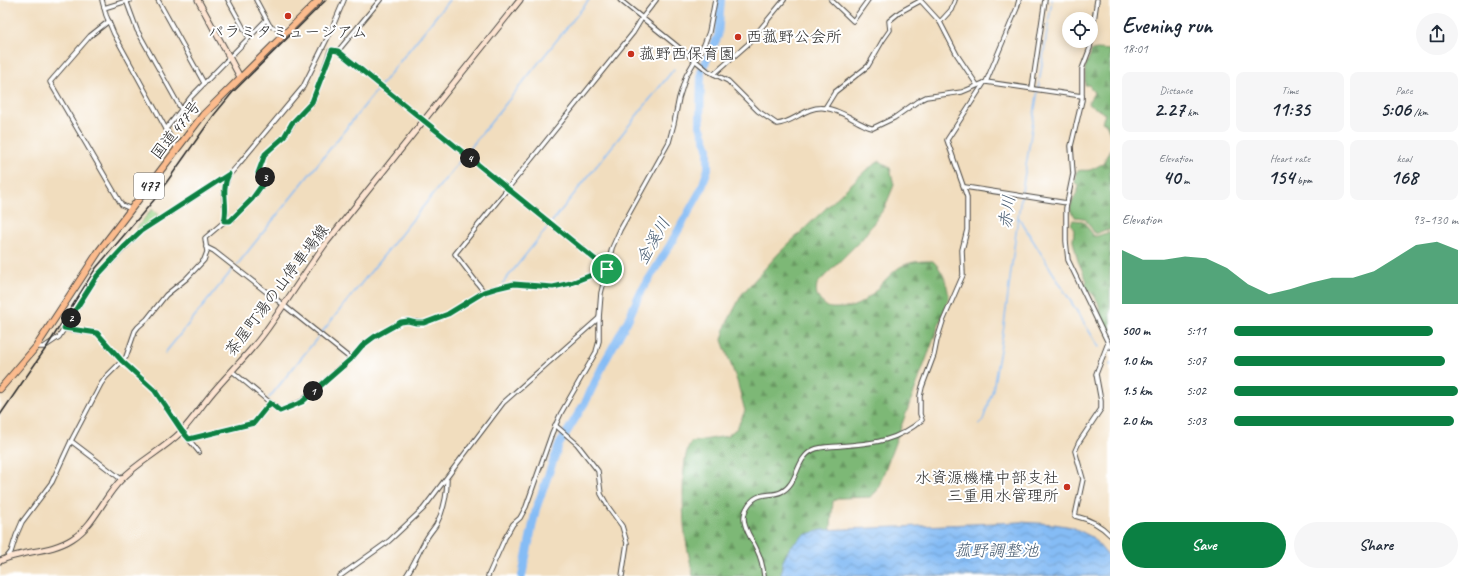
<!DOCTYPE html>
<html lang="en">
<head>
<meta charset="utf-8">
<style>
  body { margin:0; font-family:Caveat,"Klee One",sans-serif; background:#f6f6f7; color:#1f2937; height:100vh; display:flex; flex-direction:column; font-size:15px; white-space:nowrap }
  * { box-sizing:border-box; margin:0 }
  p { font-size:13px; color:#747a83 }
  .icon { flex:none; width:22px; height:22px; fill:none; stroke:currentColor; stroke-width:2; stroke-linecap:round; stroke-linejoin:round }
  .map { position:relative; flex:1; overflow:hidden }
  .panel { display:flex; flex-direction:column; background:#fff; width:360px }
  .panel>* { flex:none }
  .controls { position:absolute; left:1062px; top:12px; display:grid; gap:8px }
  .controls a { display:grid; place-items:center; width:36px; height:36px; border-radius:50%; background:#fff; box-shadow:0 2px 10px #0003; font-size:20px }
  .pin { position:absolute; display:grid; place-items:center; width:34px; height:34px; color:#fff; margin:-17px; border:2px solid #fff; border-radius:50%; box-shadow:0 1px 4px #0007 }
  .km { position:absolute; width:20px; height:20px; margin:-10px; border-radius:50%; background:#222; color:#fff; font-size:11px; line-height:20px; text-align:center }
  .round { display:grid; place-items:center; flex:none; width:42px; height:42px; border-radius:21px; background:#f6f6f7 }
  .overview { display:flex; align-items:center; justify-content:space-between; height:68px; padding:0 12px }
  h1 { font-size:22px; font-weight:600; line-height:30px }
  .figures { display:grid; grid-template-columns:repeat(3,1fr); gap:6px; height:68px; padding:4px 12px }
  .figures div { display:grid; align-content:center; border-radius:8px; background:#f6f6f7; text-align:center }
  .figures b { font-size:20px; font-weight:600 }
  .figures small { font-size:11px; font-weight:400 }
  .figures p { font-size:11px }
  .chart { height:112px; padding:8px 12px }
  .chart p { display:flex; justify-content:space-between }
  .chart svg { width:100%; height:72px; margin-top:4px; fill:#0b8043; opacity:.7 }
  .primary-button { display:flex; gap:8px; margin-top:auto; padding:8px 12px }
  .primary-button a { flex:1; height:46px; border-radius:24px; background:#0b8043; color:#fff; font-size:16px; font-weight:600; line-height:46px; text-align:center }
  .primary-button a+a { background:#f6f6f7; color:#1f2937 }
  ul { padding:0 12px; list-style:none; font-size:13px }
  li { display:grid; grid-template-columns:64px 48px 1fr; align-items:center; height:30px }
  li i { height:10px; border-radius:5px; background:#0b8043 }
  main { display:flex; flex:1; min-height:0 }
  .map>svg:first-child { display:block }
  .forest { fill:url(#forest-firs); stroke:#547250 }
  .cemetery { fill:url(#cemetery-stones); stroke:#64815a }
  .water { fill:url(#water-waves); stroke:#587490 }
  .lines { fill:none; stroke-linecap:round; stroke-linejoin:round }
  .stream { stroke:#85bcf5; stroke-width:1.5 }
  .river { stroke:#85bcf5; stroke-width:8 }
  .street-casing { stroke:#494641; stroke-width:5.5 }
  .secondary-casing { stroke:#494641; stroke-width:7 }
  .highway-casing { stroke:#494641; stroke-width:8 }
  .street { stroke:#fff; stroke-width:3.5 }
  .secondary { stroke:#fde4d1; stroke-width:5 }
  .highway { stroke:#fbbb8d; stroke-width:6 }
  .rail { stroke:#2b2b2b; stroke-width:1.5 }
  .route-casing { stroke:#fff; stroke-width:8 }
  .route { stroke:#0b8043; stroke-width:5 }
  .poi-dot { fill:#c8321e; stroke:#fff; stroke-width:1.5 }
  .labels { text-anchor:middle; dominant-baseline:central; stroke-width:4; stroke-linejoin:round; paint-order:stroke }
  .shield { fill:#fff; stroke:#6b6b6b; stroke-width:1 }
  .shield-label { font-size:15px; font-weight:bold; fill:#2b2b2b }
  .poi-label { font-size:16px; fill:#2b2b2b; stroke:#fff; text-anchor:start }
  .street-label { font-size:16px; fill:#2b2b2b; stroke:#fff }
  .water-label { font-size:17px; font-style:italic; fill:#4a5e72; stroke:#fff }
</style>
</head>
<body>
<main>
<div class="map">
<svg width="1110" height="576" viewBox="0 0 1110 576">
  <defs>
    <pattern id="forest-firs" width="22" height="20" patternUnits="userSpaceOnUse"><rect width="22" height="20" fill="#7db876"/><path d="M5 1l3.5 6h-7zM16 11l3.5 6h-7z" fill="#679661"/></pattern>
    <pattern id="cemetery-stones" width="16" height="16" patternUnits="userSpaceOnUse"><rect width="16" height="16" fill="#9cd78a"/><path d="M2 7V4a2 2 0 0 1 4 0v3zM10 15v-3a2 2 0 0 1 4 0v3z" fill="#87b977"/></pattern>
    <pattern id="water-waves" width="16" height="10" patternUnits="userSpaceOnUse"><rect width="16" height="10" fill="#85bcf5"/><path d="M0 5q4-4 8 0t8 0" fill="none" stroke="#6d99c7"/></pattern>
  </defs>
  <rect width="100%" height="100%" fill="#fff"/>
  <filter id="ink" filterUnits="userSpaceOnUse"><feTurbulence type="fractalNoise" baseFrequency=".025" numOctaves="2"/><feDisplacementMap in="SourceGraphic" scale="8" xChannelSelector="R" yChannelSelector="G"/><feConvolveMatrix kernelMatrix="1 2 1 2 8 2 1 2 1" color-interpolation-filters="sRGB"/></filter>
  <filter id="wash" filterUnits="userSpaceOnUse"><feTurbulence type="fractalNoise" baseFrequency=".012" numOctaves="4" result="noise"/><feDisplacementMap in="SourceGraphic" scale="16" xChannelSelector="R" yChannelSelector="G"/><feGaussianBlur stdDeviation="0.9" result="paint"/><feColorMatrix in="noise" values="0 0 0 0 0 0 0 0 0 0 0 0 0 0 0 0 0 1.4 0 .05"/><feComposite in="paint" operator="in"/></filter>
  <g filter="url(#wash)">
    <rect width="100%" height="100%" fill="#f1ddbe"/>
    <g class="forest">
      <path d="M 1097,49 L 1110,50 L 1110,134 L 1107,125 L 1102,122 L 1105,114 C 1101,109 1094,109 1089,104 L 1089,101 L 1094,93 L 1089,85 L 1085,85 L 1085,68 L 1092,50 Z"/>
      <path d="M 1110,149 L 1110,230 L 1105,230 L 1095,234 L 1086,220 L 1083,218 L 1075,217 C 1063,207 1079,195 1079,185 L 1075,183 L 1076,172 C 1080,169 1084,171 1090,170 C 1094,169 1099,165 1103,164 Z"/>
      <path d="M 880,161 L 890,168 L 894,185 L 885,207 L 862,239 L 817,284 C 815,293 817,299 825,305 C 829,309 833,308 839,308 C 868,310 878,282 900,267 C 911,261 921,261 933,261 C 944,272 947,283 949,298 L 877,491 L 870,497 L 840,498 L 833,501 L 827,576 L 693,576 C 690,559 685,541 684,524 C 683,506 681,455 691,442 L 727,436 L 737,428 L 745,411 L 737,381 L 722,340 L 726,325 L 742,294 L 779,253 L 866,170 Z"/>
      <path d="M 1073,220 L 1083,221 L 1094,236 C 1099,237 1104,232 1110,233 L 1110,331 C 1095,320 1104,315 1097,300 C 1094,294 1088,291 1085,285 L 1087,281 L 1078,261 L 1073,241 L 1074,230 L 1071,224 Z"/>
    </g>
    <polygon class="cemetery" points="152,209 159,216 140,231 137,228"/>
    <polygon class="water" points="1020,522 1054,524 1072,527 1092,537 1109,557 1110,576 781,576 782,563 790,547 804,535 822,530"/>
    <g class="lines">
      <g class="stream">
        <polyline points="467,152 589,0"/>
        <polyline points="1019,218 1099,347"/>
        <polyline points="237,265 449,0"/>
        <polyline points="503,283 674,69"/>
        <polyline points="165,353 233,269"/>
        <polyline points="1110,364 1110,365"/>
        <polyline points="269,398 463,157"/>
        <polyline points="979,425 983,420 993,389 1003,333 1018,217 1052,0"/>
      </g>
      <polyline class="river" points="522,576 536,509 559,445 586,401 605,361 628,320 639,295 670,245 701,190 708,169 708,148 700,126 701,72 718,36 721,0"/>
    </g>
  </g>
  <g filter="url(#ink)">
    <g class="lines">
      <g class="street-casing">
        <g id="street">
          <polyline points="102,0 106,15 114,34 177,149"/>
          <polyline points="126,0 137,30 181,109"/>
          <polyline points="158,0 204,83"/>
          <polyline points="228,0 249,38"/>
          <polyline points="256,0 270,26 286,32"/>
          <path d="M 620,0 L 708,71 L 728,81 L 758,111 L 777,124 C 793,123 806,106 824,108 C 836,109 848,116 858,122 C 863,124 868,128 873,128 L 894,118 L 918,101 L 926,97 L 962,92 L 986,82 L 1082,96"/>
          <polyline points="831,0 853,21 868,0"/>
          <polyline points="920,0 940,22 957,55 977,85"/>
          <polyline points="1097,0 1090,48 1082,69 1082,100 1071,146 1073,174 1066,208 1066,241 1068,260 1110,347"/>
          <polyline points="104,8 130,0"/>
          <polyline points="109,21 90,36 50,82 120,202 122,205 131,209"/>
          <polyline points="940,22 951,10 955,0"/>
          <polyline points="338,51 607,269"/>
          <polyline points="714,74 748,44 784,0"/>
          <polyline points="986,82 1017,8 1019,0"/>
          <polyline points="1032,88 1045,0"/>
          <polyline points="825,108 835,92 868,66 883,40 890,30 889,21 900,12 920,1"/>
          <polyline points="166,129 191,97 266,20"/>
          <polyline points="965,187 1067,203"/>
          <polyline points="225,221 230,221 252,199 267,178 258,173 265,154 284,137 295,120 312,102 317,90 330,51 332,50 338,51 380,0"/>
          <polyline points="206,247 214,251 269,294 276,299 351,359"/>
          <polyline points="484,292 455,254 633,33 642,18 656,0"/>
          <polyline points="64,329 97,333 122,361 155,391 182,431 199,452"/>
          <path d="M 1108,343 L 1096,374 L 1101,401 L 1101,409 L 1079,442 L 1075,451 L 1083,479 L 1075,516 C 1088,519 1101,525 1110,535"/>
          <polyline points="36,347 44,347 59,337 97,276 141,231 231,173 238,165 303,87 330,33 344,0"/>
          <polyline points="232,371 280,411 302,401 351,359 362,346 374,337 401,322 408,321 424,323 448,314 484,292 497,288 513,284 553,287 571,283 607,269"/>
          <polyline points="555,425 577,444 598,471 601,494 609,508 622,526 627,543 622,576"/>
          <polyline points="189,439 254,423 270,403"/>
          <polyline points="71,441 121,479"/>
          <polyline points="7,557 11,552 16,536 22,522 52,482 71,441 101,384 106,377 126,357 135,331 138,327 147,319 166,295 186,279 204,260 207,252 205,238 225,221 226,214 224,199 225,187 229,174"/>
          <polyline points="340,576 389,541 423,509 503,403 599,318"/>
          <path d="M 406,576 C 413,566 418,554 424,543 C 427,536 432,531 436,525 C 444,510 447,496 447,480"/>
          <polyline points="488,576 505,538 513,524 520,518 526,507 552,433 561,413 596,352 599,341 599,318 601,293 612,248 620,230 669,142 674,123 679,98 686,76 704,45 709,32 715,0"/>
          <path d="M 764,576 C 763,567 761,558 757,550 C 753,540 744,530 744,519 C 744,509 751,499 760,496 C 767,494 775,495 781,492 C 799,483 795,459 813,450 C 821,446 832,447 840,446 C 873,443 896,442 922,420 L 920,414 L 920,396 L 922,387 L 934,355 L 937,340 L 943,321 L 963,275 L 962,250 L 967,230 L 967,197 L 947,140 L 984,83"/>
        </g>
      </g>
      <g class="secondary-casing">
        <g id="secondary">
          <polyline points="198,0 240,77"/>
          <path d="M 0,561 C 23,550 50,553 72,539 C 95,525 103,497 122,479 C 139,461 163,450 181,432 C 193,419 202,405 213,392 C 230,372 249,354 265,332 C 286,303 305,272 326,243 L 520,0"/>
        </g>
      </g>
      <g class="highway-casing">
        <polyline id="highway" points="0,389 36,347 99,251 203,115 319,0"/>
      </g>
      <use href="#street" class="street"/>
      <use href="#secondary" class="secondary"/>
      <use href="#highway" class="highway"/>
      <polyline class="rail" points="0,415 48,345 96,268 154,200 214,115 233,92 326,0"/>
    </g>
  </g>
  <g class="lines" filter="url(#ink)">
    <g class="route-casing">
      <path id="route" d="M 332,50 L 338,51 L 607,269 L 571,283 L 553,287 L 514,284 L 497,288 L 484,292 L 448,314 L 424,323 L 416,323 L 408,321 L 401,322 L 374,337 L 362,346 L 351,359 L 302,402 L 280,411 L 270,403 L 254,423 L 189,439 L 182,431 L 155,391 L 122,361 L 97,333 L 64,328 L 97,276 L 125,246 L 141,231 L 229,174 C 220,190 229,207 224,221 L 230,221 L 252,199 L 267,178 L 258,173 L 265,154 L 284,137 L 292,123 L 312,102 Z"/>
    </g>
    <use href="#route" class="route"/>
  </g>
  <g class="poi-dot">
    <circle cx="288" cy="16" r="4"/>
    <circle cx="738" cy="37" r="4"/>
    <circle cx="631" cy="54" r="4"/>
    <circle cx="1067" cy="487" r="4"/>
  </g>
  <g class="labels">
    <rect class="shield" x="134" y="173" width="30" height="26" rx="3"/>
    <g class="shield-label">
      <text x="149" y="186">477</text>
    </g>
    <g class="poi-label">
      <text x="288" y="32" text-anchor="middle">パラミタミュージアム</text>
      <text x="746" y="37">西菰野公会所</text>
      <text x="639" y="54">菰野西保育園</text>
      <text x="1059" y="478" text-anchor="end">水資源機構中部支社<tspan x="1059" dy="18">三重用水管理所</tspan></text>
    </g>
    <g class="street-label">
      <text transform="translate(176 130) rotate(-52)">国道477号</text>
      <text transform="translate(277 290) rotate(-53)">茶屋町湯の山停車場線</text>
    </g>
    <g class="water-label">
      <text transform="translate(1007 212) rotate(-82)">赤川</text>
      <text transform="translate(653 241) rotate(-60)">金溪川</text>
      <text x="996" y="550">菰野調整池</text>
    </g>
  </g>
</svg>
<div class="controls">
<a><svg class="icon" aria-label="locate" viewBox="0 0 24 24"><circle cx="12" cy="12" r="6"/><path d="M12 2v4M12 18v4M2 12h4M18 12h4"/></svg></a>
</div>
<div class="pin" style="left:607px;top:269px;background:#1e9e55"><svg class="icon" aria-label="arrive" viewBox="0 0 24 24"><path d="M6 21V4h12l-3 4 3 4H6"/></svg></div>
<b class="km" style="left:313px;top:391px">1</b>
<b class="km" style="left:71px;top:318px">2</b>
<b class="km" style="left:265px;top:177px">3</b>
<b class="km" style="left:470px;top:158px">4</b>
</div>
<section class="panel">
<div class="overview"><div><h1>Evening run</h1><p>18:01</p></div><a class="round"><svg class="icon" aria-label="share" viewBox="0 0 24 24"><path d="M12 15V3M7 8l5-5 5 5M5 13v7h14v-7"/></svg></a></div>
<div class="figures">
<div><p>Distance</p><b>2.27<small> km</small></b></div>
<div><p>Time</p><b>11:35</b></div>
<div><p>Pace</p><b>5:06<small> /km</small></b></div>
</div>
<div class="figures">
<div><p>Elevation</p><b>40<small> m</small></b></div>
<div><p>Heart rate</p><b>154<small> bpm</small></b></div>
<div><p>kcal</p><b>168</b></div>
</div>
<div class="chart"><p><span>Elevation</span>93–130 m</p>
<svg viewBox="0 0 160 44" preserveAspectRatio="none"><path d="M0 44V11L10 17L20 17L30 15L40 16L50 22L60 32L70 38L80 35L90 31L100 28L110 28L120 24L130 16L140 8L150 6L160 11V44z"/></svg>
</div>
<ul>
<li><b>500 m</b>5:11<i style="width:89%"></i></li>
<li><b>1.0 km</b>5:07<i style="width:94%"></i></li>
<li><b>1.5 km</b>5:02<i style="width:100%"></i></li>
<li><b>2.0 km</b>5:03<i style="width:98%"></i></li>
</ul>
<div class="primary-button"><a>Save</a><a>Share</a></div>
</section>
</main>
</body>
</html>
